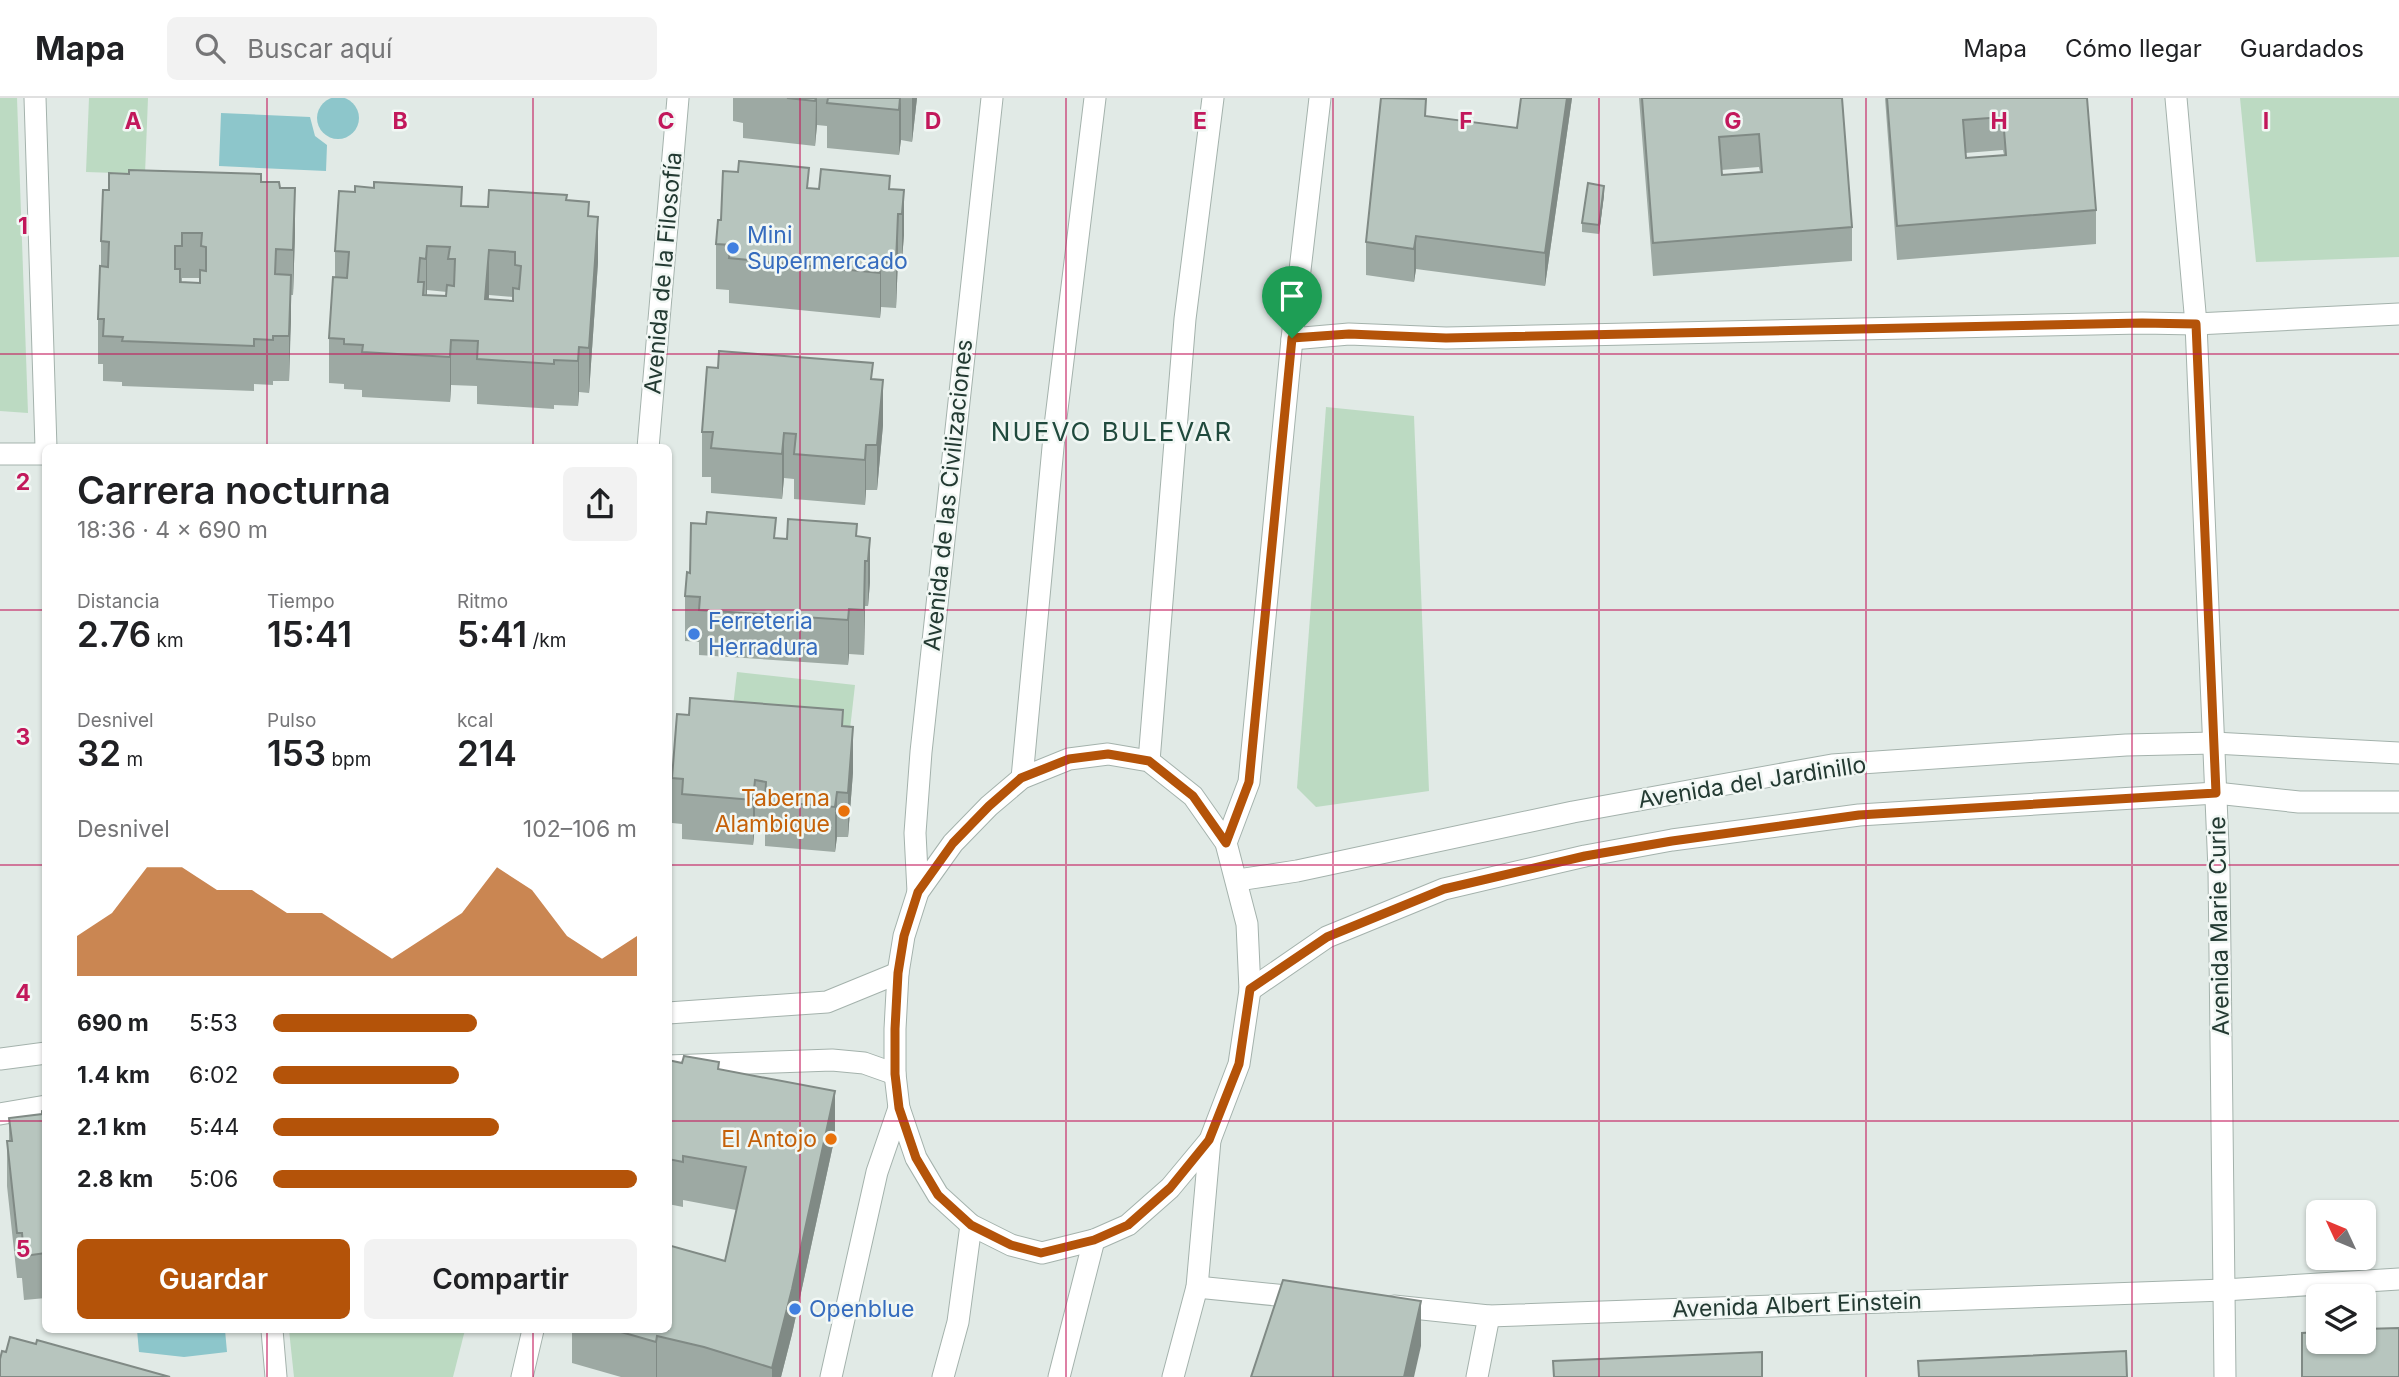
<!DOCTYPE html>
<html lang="es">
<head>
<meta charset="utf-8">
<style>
  body { margin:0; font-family:Inter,sans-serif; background:#f2f2f2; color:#202124; height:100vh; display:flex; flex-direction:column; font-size:26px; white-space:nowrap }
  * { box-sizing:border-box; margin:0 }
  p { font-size:23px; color:#757577 }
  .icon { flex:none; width:38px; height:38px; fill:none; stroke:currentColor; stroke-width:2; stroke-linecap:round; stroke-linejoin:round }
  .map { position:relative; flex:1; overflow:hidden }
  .side { position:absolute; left:42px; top:346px; width:630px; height:889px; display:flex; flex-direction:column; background:#fff; border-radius:10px; box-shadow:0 2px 5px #0004 }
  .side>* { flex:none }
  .needle { width:46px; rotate:314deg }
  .tools { position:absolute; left:2306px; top:1102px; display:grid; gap:14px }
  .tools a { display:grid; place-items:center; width:70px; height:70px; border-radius:10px; background:#fff; box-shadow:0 2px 5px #0004; font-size:35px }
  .pin { position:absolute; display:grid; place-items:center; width:60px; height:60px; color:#fff; margin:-72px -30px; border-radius:50% 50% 50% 0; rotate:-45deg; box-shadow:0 0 7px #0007 }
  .pin .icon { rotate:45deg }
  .round { display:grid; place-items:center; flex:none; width:74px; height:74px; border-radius:10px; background:#f2f2f2 }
  .headline { display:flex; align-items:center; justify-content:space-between; height:119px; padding:0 35px }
  h1 { font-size:38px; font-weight:600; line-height:52px }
  .stats { display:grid; grid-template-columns:repeat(3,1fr); gap:10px; height:119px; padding:7px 35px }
  .stats div { display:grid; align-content:center }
  .stats b { font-size:35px; font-weight:600 }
  .stats small { font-size:19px; font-weight:400 }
  .stats p { font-size:19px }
  .chart { height:196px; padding:14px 35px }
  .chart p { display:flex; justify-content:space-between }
  .chart svg { width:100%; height:126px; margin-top:7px; fill:#b45309; opacity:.7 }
  .button { display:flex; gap:14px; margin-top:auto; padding:14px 35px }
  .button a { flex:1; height:80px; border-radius:10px; background:#b45309; color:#fff; font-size:28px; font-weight:600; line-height:80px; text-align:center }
  .button a+a { background:#f2f2f2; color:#202124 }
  ul { padding:0 35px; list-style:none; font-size:23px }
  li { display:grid; grid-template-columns:112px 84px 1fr; align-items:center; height:52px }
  li i { height:18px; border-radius:9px; background:#b45309 }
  header { display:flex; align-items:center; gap:42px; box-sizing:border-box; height:98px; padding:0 35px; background:#fff; border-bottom:2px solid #e0e0e0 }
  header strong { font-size:33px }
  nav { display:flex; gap:38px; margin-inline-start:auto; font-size:24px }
  .search { width:490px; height:63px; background:#f2f2f2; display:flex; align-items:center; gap:18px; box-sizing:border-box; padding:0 24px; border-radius:10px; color:#757577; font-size:26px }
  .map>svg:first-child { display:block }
  .green { fill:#bcdac2 }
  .water { fill:#8dc6cb }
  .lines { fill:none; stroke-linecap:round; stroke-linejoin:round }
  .pedestrian-casing { stroke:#a4b2ac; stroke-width:23 }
  .minor-casing { stroke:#a4b2ac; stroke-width:23 }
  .tertiary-casing { stroke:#a4b2ac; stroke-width:23 }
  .pedestrian { stroke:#fff; stroke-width:21 }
  .minor { stroke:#fff; stroke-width:21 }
  .tertiary { stroke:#fff; stroke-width:21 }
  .wall { fill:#9da9a3; fill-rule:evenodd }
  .shaded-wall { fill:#808a85 }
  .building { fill:#b7c5be; stroke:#808a85; stroke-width:2; fill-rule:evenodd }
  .route-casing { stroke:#fff; stroke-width:14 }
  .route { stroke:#b45309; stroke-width:9 }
  .grid { fill:none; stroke:#c2185b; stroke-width:2; stroke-opacity:0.55 }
  .shop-dot { fill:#3f7fe0; stroke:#f1f7f4; stroke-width:2.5 }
  .food-dot { fill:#e8710a; stroke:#f1f7f4; stroke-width:2.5 }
  .labels { text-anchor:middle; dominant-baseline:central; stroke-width:5; stroke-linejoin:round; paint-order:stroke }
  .shop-label { font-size:23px; fill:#366cbe; stroke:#f1f7f4; text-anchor:start }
  .street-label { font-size:23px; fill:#233a32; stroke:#f1f7f4 }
  .food-label { font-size:23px; fill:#c56008; stroke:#f1f7f4; text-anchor:end }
  .quarter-label { font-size:26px; letter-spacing:2px; fill:#204a3d; stroke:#f1f7f4 }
  .grid-label { font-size:23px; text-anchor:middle; font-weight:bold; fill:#c2185b; stroke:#f1f7f4; stroke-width:5; stroke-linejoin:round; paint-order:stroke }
</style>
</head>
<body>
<header>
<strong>Mapa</strong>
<div class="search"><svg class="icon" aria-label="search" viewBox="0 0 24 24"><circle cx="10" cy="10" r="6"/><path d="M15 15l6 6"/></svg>Buscar aquí</div>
<nav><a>Mapa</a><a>Cómo llegar</a><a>Guardados</a></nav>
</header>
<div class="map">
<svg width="2399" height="1279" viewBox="0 0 2399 1279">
  <rect width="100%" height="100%" fill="#e1eae6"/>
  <g class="green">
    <polygon points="0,0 17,0 28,315 0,313"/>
    <polygon points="89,0 148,0 145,76 86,74"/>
    <polygon points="2240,0 2399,0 2399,159 2256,164"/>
    <polygon points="1326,309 1414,318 1429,693 1316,709 1297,690"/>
    <polygon points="737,574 855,587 849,640 731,626"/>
    <polygon points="289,1232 465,1232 453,1279 294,1279"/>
  </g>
  <g class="water">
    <circle cx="338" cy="20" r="21"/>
    <polygon points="221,15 310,19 315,38 327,47 326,73 219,68"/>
    <polygon points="137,1232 225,1232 227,1254 184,1259 139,1254"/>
  </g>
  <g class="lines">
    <g class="pedestrian-casing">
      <g id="pedestrian">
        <polyline points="35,0 46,350"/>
        <polyline points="272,1232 276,1279"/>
      </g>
    </g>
    <g class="minor-casing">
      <g id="minor">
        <polyline points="2176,0 2196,226 2219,772 2225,1279"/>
        <polyline points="1292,241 1349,236 1446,240 2142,225 2196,226 2399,216"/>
        <polyline points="648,350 678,0"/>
        <polyline points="0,356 46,356"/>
        <polyline points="1226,745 1249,684 1292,241 1320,0"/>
        <polyline points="1238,782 1297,773 1573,714 1832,667 2126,647 2214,645 2399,655"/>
        <polyline points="918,794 915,735 921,654 992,0"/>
        <polyline points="1250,892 1327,839 1444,791 1585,758 1672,742 1859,717 2216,695 2299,704 2399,704"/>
        <polyline points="1197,1189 1306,1200"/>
        <polyline points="1394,1208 1489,1218 2224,1192 2399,1181"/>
        <polyline points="522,1279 533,1232"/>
        <polyline points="831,1279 877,1074 899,1010"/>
        <polyline points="1173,1279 1197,1189 1210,1042"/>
        <polyline points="1477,1279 1489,1218"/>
      </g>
    </g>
    <g class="tertiary-casing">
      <g id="tertiary">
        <polygon points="1108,656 1149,663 1193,698 1226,745 1247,826 1250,892 1239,966 1210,1042 1170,1090 1128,1127 1094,1142 1042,1155 1011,1147 971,1127 938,1097 916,1060 899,1010 895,976 895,931 898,875 904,838 918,794 953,745 989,708 1022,680 1069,661"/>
        <polyline points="1149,663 1185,221 1213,0"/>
        <polyline points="1022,680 1055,328 1095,0"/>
        <polyline points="668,915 827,904 898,875"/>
        <polyline points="0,961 46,955"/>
        <polyline points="668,968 832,962 864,965 895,976"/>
        <polyline points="0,1016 46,1008"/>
        <polyline points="943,1279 958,1224 971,1127"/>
        <polyline points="1059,1279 1094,1142"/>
      </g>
    </g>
    <use href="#pedestrian" class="pedestrian"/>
    <use href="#minor" class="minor"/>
    <use href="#tertiary" class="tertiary"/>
  </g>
  <g class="wall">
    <polygon points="733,0 917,0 912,44 901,42 899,57 827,50 827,28 817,27 815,48 743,40 743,25 733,23"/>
    <polygon points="1521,0 1572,0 1545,188 1416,171 1414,184 1366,177 1366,144 1426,18 1517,30"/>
    <path d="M 1639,0 L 1842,0 L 1852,129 L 1852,163 L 1653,178 ZM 1759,69 L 1760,74 L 1722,77 L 1721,72 Z"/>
    <path d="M 1885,0 L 2087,0 L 2096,112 L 2096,146 L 1897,162 ZM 2003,52 L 2004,57 L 1966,60 L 1965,55 Z"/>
    <path d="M 261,84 L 280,90 L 295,135 L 293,197 L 291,197 L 289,283 L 273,283 L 273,287 L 254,286 L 254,293 L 122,288 L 122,284 L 103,283 L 103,266 L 98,266 L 98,221 L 101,169 L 101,143 L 109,92 ZM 182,180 L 200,180 L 200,185 L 182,184 Z"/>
    <polygon points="809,91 890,91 904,92 904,137 902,161 898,161 896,210 881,209 880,220 729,205 729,192 716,191 716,146 721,122"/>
    <polygon points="1604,97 1599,136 1582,134 1582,125"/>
    <path d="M 567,102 L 589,119 L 598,164 L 589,295 L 579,294 L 578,308 L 554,307 L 554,311 L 477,306 L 477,288 L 451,287 L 450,304 L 362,299 L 362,292 L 344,291 L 344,286 L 329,285 L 329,240 L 335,179 L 335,153 L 462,108 L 488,109 ZM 427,192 L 447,194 L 446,198 L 427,197 ZM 489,197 L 513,199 L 513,203 L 489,201 Z"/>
    <polygon points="873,281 883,327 877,392 866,392 865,407 794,401 794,381 784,380 782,401 711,395 711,379 702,379 702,334"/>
    <polygon points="857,438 870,440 870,484 868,508 865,508 864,557 849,556 848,567 699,557 699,544 685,543 685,498 690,475 776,440 787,441"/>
    <polygon points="843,628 853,674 848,739 837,739 835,754 765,748 765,728 755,727 753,747 682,741 682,726 672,725 672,680"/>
    <polygon points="668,962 719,972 835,1038 792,1236 781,1279 621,1279 572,1265 572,1232 668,1232 725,1163 736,1112 683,1102 683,1109 668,1106"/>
    <polygon points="46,1012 46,1200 24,1202 22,1180 17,1180 7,1088 7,1043 9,1043 9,1020 42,1016"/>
  </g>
  <g class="shaded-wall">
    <polygon points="816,0 817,0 817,27 815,48"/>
    <polygon points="901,0 901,42 899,57 899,12"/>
    <polygon points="912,0 917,0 912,44"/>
    <polygon points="1567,0 1572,0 1545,188 1545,155"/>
    <polygon points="1604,88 1604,97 1599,136 1599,127"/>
    <polygon points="295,90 295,135 293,197 293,152"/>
    <polygon points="904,92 904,137 902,161 902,116"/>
    <polygon points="898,116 898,161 896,210 896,165"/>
    <polygon points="598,119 598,164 589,295 589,250"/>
    <polygon points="1416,138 1416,171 1414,184 1414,151"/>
    <polygon points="427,148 427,192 426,206 426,161"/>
    <polygon points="489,152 489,197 485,246 485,201"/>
    <polygon points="881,164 881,209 880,220 880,175"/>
    <polygon points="291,177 291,222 289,283 289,238"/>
    <polygon points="451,242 451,287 450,304 450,259"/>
    <polygon points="579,249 579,294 578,308 578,263"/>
    <polygon points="883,282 883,327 877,392 877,347"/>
    <polygon points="784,335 784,380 782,401 782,356"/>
    <polygon points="866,347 866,392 865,407 865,362"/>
    <polygon points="870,440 870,484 868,508 868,463"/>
    <polygon points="865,463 865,508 864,557 864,512"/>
    <polygon points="849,511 849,556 848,567 848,522"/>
    <polygon points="853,629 853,674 848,739 848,695"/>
    <polygon points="755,682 755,727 753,747 753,702"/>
    <polygon points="837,694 837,739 835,754 835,709"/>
    <polygon points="835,993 835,1038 792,1236 781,1279 772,1279 772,1270"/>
    <polygon points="1421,1203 1421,1248 1414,1279 1404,1279"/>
    <polygon points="657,1238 657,1279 656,1279 656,1244"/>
  </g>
  <g class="building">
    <polygon points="787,0 816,0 815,3"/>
    <polygon points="828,0 900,0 899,12 827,5"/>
    <polygon points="1381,0 1426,1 1425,18 1517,30 1521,0 1567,0 1545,155 1416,138 1414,151 1366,144"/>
    <path d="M 1642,0 L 1842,0 L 1852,129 L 1653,145 ZM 1759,36 L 1762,74 L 1722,77 L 1719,39 Z"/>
    <path d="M 1887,0 L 2087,0 L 2096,112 L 1897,128 ZM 2003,19 L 2006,57 L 1966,60 L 1963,22 Z"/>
    <polygon points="739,63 809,70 807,90 819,91 821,71 890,78 889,91 904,92 902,116 898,116 896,165 881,164 880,175 729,160 731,147 716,146 718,122 721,122 723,73 738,74"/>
    <path d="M 129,72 L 261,76 L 261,84 L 279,84 L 280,90 L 295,90 L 293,152 L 276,151 L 275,176 L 291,177 L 289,238 L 273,238 L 273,242 L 254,241 L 254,248 L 122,243 L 123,239 L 103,238 L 104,221 L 98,221 L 100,168 L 108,169 L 109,144 L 101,143 L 103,92 L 109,92 L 109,75 L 129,76 ZM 182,135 L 202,135 L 201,148 L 206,149 L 206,173 L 200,172 L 200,185 L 180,184 L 180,171 L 175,171 L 175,148 L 182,148 Z"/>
    <path d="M 374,84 L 462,89 L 461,108 L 488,109 L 489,92 L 567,97 L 566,102 L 589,104 L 588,118 L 598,119 L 589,250 L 579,249 L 578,263 L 554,262 L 554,266 L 477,261 L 478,243 L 451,242 L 450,259 L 362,254 L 363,247 L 344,246 L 344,241 L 329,240 L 333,179 L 347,180 L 349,154 L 335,153 L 339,93 L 355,94 L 355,88 L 374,90 ZM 427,148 L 450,149 L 448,161 L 455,161 L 454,188 L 447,187 L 446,198 L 423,197 L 424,184 L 418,184 L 420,160 L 426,161 ZM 489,152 L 515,154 L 515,167 L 521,168 L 519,191 L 513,190 L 513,203 L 485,201 Z"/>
    <polygon points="1588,85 1604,88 1599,127 1582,125"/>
    <polygon points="719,253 873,265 871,281 883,282 877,347 866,347 865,362 794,356 796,336 784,335 782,356 711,350 713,334 702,334 707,269 718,270"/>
    <polygon points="707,414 776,420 774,440 787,441 788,421 857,426 856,438 870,440 868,463 865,463 864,512 849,511 848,522 699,512 700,499 685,498 687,474 690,475 691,425 706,426"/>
    <polygon points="690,600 843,612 842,628 853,629 848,695 837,694 835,709 765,703 766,684 755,682 753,702 682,696 683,681 672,680 677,616 689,617"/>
    <polygon points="684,958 719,964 718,971 835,993 792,1191 772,1270 704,1249 657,1238 656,1244 614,1232 668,1232 668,1147 725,1163 746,1069 683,1058 683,1064 668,1061 668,962 682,965"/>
    <polygon points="46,1012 46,1155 24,1158 22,1135 17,1135 7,1043 12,1043 9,1020 42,1016 42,1013"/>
    <polygon points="1283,1182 1421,1203 1404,1279 1251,1279"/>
    <polygon points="2399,1230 2399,1279 2302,1279 2302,1235 2319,1234 2319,1244 2364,1244 2364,1231"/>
    <polygon points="10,1239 36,1246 37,1242 170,1279 0,1279 0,1261 2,1253 6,1254"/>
    <polygon points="2126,1253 2127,1279 1919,1279 1918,1263"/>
    <polygon points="1762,1254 1762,1279 1554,1279 1553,1263"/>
  </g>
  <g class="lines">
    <g class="route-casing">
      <polygon id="route" points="2142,225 2196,226 2216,695 1859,717 1672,743 1585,758 1444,791 1327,839 1250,891 1239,966 1209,1042 1170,1090 1128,1127 1094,1142 1041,1155 1011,1147 971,1127 938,1097 916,1060 899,1010 895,976 895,931 898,875 904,838 918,794 953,745 989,708 1021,680 1069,661 1108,656 1149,663 1193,698 1226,745 1249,684 1292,240 1349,236 1446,240"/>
    </g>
    <use href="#route" class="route"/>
  </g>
  <path class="grid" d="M 267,0 L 267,350M 533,0 L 533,350M 800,0 L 800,1279M 1066,0 L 1066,1279M 1333,0 L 1333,1279M 1599,0 L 1599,1279M 1866,0 L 1866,1279M 2132,0 L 2132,1279M 0,256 L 2399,256M 0,512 L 46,512M 668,512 L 2399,512M 0,767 L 46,767M 668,767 L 2399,767M 0,1023 L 46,1023M 668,1023 L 2399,1023M 267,1232 L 267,1279M 533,1232 L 533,1279"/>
  <g class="shop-dot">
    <circle cx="733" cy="150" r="7"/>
    <circle cx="694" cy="536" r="7"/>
    <circle cx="795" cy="1211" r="7"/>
  </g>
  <g class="food-dot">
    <circle cx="844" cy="713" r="7"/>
    <circle cx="831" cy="1041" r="7"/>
  </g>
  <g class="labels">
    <g class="shop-label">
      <text x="747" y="137">Mini<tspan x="747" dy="26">Supermercado</tspan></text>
      <text x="708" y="523">Ferreteria<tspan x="708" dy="26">Herradura</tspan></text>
      <text x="809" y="1211">Openblue</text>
    </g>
    <g class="street-label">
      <text transform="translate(663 175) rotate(-85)">Avenida de la Filosofía</text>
      <text transform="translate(948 397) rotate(-84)">Avenida de las Civilizaciones</text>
      <text transform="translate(1752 684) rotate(-9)">Avenida del Jardinillo</text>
      <text transform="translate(2219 828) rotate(-91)">Avenida Marie Curie</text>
      <text transform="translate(1797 1207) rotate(-2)">Avenida Albert Einstein</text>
    </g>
    <g class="food-label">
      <text x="830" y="700">Taberna<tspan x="830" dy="26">Alambique</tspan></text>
      <text x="817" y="1041">El Antojo</text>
    </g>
    <g class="quarter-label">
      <text x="1112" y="333">NUEVO BULEVAR</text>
    </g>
  </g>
  <g class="grid-label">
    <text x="133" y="31">A</text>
    <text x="400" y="31">B</text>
    <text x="666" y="31">C</text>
    <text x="933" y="31">D</text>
    <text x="1200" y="31">E</text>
    <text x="1466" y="31">F</text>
    <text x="1733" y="31">G</text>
    <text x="1999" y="31">H</text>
    <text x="2266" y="31">I</text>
    <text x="23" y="136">1</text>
    <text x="23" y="392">2</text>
    <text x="23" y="647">3</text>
    <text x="23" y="903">4</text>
    <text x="23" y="1159">5</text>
  </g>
</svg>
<div class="tools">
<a><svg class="needle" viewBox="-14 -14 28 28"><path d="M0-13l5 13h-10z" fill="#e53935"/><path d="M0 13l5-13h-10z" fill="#757577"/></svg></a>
<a><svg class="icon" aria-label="layers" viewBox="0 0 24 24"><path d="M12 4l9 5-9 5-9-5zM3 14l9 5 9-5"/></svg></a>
</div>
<div class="pin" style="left:1292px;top:240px;background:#1e9e55"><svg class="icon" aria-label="arrive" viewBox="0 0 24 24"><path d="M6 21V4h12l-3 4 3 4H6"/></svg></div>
<section class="side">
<div class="headline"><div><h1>Carrera nocturna</h1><p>18:36 · 4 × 690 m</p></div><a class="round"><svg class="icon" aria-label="share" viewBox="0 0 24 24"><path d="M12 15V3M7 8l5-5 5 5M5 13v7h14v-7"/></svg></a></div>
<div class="stats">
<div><p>Distancia</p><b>2.76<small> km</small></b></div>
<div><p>Tiempo</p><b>15:41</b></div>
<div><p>Ritmo</p><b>5:41<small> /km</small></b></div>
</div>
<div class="stats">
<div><p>Desnivel</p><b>32<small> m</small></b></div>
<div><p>Pulso</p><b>153<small> bpm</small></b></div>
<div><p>kcal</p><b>214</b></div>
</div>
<div class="chart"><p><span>Desnivel</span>102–106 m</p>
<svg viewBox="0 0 160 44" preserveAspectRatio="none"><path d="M0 44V30L10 22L20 6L30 6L40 14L50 14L60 22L70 22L80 30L90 38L100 30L110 22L120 6L130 14L140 30L150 38L160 30V44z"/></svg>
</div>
<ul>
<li><b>690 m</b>5:53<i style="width:56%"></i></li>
<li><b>1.4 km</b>6:02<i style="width:51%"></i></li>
<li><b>2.1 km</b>5:44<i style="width:62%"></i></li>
<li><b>2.8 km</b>5:06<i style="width:100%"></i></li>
</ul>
<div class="button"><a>Guardar</a><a>Compartir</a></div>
</section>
</div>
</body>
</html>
